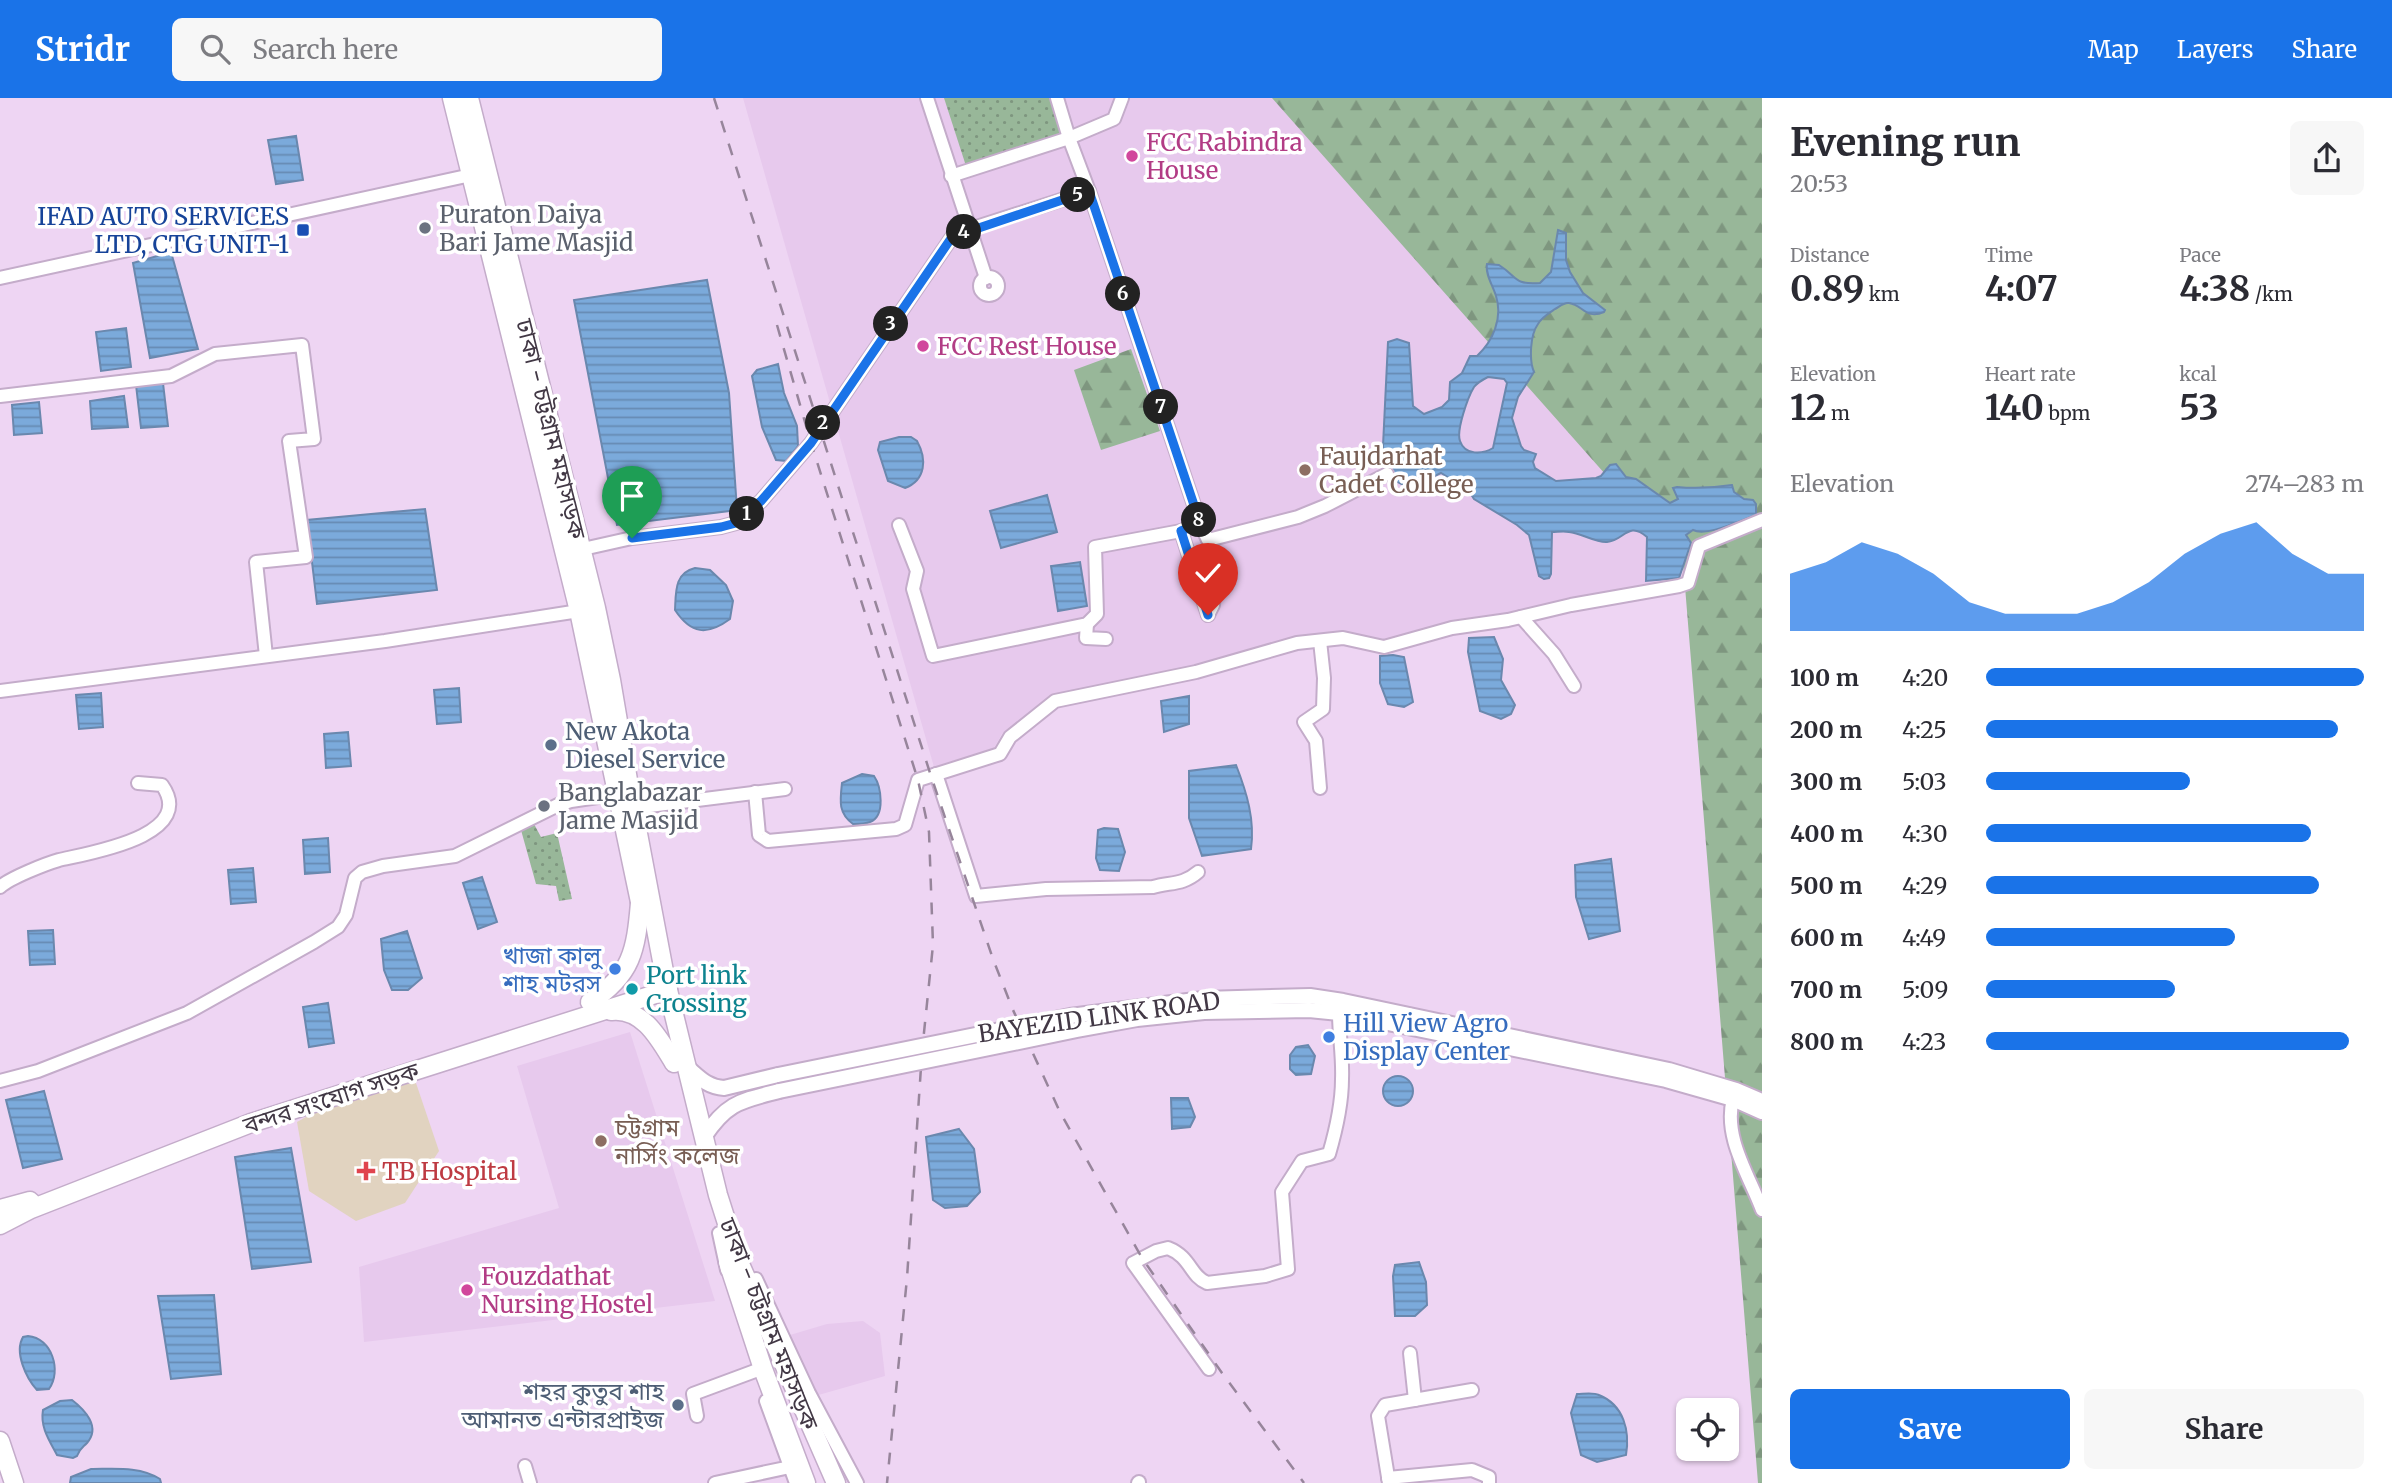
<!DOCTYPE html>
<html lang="en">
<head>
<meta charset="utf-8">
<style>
  body { margin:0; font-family:Merriweather,"Noto Sans Bengali",serif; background:#f7f7f7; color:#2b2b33; height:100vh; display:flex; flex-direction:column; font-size:26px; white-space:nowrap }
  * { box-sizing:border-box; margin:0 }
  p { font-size:23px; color:#7c7c81 }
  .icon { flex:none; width:38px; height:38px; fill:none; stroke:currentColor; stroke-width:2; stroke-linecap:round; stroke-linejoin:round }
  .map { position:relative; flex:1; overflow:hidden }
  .drawer { display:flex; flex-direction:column; background:#fff; width:630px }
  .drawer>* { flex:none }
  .buttons { position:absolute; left:1676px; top:1300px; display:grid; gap:14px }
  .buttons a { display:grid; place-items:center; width:63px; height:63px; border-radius:10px; background:#fff; box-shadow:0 2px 5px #0004; font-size:35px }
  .pin { position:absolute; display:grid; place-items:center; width:60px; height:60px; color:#fff; margin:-72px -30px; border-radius:50% 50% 50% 0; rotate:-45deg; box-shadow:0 0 7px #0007 }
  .pin .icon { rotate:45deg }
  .km { position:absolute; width:35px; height:35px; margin:-18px; border-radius:50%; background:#222; color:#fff; font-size:19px; line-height:35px; text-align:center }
  .round { display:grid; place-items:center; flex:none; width:74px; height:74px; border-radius:10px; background:#f7f7f7 }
  .overview { display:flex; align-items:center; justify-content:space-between; height:119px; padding:0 28px }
  h1 { font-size:38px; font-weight:700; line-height:52px }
  .stats { display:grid; grid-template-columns:repeat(3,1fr); gap:10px; height:119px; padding:7px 28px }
  .stats div { display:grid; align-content:center }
  .stats b { font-size:35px; font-weight:700 }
  .stats small { font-size:19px; font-weight:400 }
  .stats p { font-size:19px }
  .chart { height:196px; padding:14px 28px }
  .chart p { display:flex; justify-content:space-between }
  .chart svg { width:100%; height:126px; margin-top:7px; fill:#1a73e8; opacity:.7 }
  .button { display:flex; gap:14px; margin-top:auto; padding:14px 28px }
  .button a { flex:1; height:80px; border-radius:10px; background:#1a73e8; color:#fff; font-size:28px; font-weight:700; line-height:80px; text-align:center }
  .button a+a { background:#f7f7f7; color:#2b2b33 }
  ul { padding:0 28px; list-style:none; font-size:23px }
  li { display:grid; grid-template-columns:112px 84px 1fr; align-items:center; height:52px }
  li i { height:18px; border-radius:9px; background:#1a73e8 }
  header { display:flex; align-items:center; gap:42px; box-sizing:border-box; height:98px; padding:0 35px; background:#1a73e8; color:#fff }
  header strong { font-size:33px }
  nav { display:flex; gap:38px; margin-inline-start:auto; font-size:24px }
  .search { width:490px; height:63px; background:#f7f7f7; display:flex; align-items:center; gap:18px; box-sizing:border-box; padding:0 24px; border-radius:10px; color:#7c7c81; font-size:26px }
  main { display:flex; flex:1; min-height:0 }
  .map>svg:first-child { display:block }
  .built { fill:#e7c9ed }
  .medical { fill:#e1d3c0 }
  .forest { fill:url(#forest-firs) }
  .park { fill:url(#park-dots) }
  .water { fill:url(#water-rules); stroke:#6a88ae; stroke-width:2; fill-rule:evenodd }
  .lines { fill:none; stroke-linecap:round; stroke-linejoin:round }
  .minor-casing { stroke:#c4acca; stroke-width:16 }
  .major-casing { stroke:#c4acca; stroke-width:18 }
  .highway-casing { stroke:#c4acca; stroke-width:21 }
  .minor { stroke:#fff; stroke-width:12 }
  .major { stroke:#fff; stroke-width:14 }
  .highway { stroke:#fff; stroke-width:18 }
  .rail { stroke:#97859b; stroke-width:2.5; stroke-dasharray:12 12; stroke-linecap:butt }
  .major-bridge-casing { stroke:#c4acca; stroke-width:18; stroke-linecap:butt }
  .major-bridge { stroke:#fff; stroke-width:14 }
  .route-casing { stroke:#fff; stroke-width:14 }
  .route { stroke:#1a73e8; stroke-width:9 }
  .hotel-dot { fill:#d1479c; stroke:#fff; stroke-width:2.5 }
  .worship-dot { fill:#6b7280; stroke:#fff; stroke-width:2.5 }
  .transit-dot { fill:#1a4fb4; stroke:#fff; stroke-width:2.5 }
  .education-dot { fill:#8d6e63; stroke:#fff; stroke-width:2.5 }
  .service-dot { fill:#5c6f8a; stroke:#fff; stroke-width:2.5 }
  .shop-dot { fill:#3f7fe0; stroke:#fff; stroke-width:2.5 }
  .culture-dot { fill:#0f9aa8; stroke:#fff; stroke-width:2.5 }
  .health-dot { fill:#e0444e; stroke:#fff; stroke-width:2.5 }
  .labels { text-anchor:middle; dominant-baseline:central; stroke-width:7; stroke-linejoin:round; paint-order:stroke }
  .hotel-label { font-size:24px; fill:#b23c85; stroke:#fff; text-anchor:start }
  .worship-label { font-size:24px; fill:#5b616d; stroke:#fff; text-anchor:start }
  .transit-label { font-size:24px; fill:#164399; stroke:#fff; text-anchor:end }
  .street-label { font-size:24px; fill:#423845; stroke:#fff }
  .education-label { font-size:24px; fill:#785e54; stroke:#fff; text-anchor:start }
  .service-label { font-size:24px; fill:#4e5e75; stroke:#fff; text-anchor:start }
  .shop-label { font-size:24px; fill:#366cbe; stroke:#fff; text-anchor:end }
  .culture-label { font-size:24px; fill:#0d838f; stroke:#fff; text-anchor:start }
  .health-label { font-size:24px; fill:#be3a42; stroke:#fff; text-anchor:start }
</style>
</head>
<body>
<header>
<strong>Stridr</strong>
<div class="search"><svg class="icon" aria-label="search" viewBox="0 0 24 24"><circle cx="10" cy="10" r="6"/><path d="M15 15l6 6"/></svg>Search here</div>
<nav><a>Map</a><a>Layers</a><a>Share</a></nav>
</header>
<main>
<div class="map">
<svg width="1762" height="1385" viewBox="0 0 1762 1385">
  <defs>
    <pattern id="forest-firs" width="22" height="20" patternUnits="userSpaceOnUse" patternTransform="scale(1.75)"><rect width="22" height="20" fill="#98b799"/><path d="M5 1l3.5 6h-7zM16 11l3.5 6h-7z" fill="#7e967f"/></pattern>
    <pattern id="park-dots" width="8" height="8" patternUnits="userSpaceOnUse" patternTransform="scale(1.75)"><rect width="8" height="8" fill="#98b799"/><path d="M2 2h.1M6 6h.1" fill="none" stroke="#7e967f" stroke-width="1.8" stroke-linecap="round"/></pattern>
    <pattern id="water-rules" width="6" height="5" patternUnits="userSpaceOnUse" patternTransform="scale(1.75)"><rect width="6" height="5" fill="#7baadb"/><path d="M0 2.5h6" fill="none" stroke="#668bb3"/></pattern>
  </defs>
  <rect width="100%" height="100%" fill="#eed5f3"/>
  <g class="built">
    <polygon points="743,0 1576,0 1635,89 1686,481 1384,544 1343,534 1295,539 1194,569 1051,598 1002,636 994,650 934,669"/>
    <polygon points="630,934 715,1203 364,1244 359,1169 559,1110 517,968"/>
    <polygon points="863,1223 880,1235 885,1278 815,1298 790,1237 827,1226"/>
  </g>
  <polygon class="medical" points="416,985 439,1053 405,1105 356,1123 309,1093 297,1024 336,1002 385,988"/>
  <g class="forest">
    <polygon points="1272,0 1762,0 1762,1385 1758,1385 1683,464"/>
    <polygon points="1131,251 1160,333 1101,352 1074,272"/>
  </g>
  <g class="park">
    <polygon points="944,0 1050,0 1063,38 966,68"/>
    <polygon points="534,726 541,739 557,735 572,801 559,803 556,788 536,786 521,732"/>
  </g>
  <g class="water">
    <polygon points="296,38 303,82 276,86 268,42"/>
    <path d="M 1558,132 L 1566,135 L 1566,162 L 1570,174 L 1583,195 L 1605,212 L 1604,214 C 1586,222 1583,207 1569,205 C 1564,204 1559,209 1555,211 C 1549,215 1541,220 1538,226 C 1530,237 1529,262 1534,274 L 1518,299 L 1512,320 L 1521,348 L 1524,352 L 1536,356 L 1533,364 L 1535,370 L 1556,383 L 1596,380 L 1601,378 L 1610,367 L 1616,366 L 1626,379 L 1636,381 L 1670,405 L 1678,401 L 1673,390 L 1677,389 C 1698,391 1712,390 1732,387 L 1734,394 L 1744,401 L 1753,402 L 1756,406 L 1756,417 C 1741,422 1707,439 1693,432 L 1686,437 L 1691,445 L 1679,480 L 1646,483 L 1647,439 C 1628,422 1624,443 1607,444 C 1596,445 1581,435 1569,434 C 1564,433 1557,434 1552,434 L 1551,476 L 1549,480 L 1544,481 L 1539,478 L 1529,437 L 1517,427 L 1474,401 L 1469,393 L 1441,375 C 1415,388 1403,397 1382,369 L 1388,244 L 1397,241 L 1409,245 L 1413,308 L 1424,316 L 1442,309 L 1449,302 L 1450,284 L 1462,275 L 1470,258 L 1477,258 C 1493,243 1503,220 1496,198 C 1493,188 1485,176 1487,166 L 1499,167 C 1518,179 1513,187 1540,185 L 1551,174 ZM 1488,279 L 1504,281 L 1507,285 L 1493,350 C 1483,356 1465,358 1460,343 C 1456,332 1468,299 1474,289 C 1478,284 1482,282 1488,279 Z"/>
    <polygon points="171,154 198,251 150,260 133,165"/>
    <polygon points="707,182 729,295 737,412 617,427 574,202"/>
    <polygon points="126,230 131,269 101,273 96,234"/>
    <polygon points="778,266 784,295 797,328 798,348 786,363 776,362 762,329 752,278 757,272"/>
    <polygon points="163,285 168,328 141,330 136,287"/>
    <polygon points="124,298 128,329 92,331 90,303"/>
    <polygon points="39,304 42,335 14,337 12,307"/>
    <path d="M 899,339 L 911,339 L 917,343 C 927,361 926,382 905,390 L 888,383 L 878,352 L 880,344 Z"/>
    <polygon points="1047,397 1057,434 1001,450 990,413"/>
    <polygon points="425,411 437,492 317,506 307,422"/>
    <polygon points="1080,464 1087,508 1058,513 1051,468"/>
    <path d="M 695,470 L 710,472 L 726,487 L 733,503 L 730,521 C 707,538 691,536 675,512 C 676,495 674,475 695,470 Z"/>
    <polygon points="1494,539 1503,561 1501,582 1515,607 1511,616 1501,621 1480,613 1468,554 1469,540"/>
    <polygon points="1393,557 1404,559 1413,604 1404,609 1388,606 1380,585 1380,558"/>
    <polygon points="459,590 461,624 437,626 434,592"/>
    <polygon points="101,595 103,629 79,631 76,597"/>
    <polygon points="1189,598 1189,626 1164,634 1161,603"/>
    <polygon points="348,634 351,668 326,670 324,636"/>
    <path d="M 1236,667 C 1247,695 1255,722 1251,751 L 1202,758 L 1189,720 L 1189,673 Z"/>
    <path d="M 862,676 L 874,678 C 881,688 886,718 870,724 C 865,726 858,726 853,726 C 838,715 840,703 842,685 Z"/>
    <polygon points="1104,730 1118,731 1125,754 1119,773 1100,772 1096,760 1098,732"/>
    <polygon points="328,740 330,774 305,776 303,742"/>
    <polygon points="1611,761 1620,833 1589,841 1576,799 1575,767"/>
    <polygon points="253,770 256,804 231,806 228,772"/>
    <polygon points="482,779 497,824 478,831 463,785"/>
    <polygon points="53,832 55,866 30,867 28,833"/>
    <polygon points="407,833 422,880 408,892 392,892 384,872 381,841"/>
    <polygon points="328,905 334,945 309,949 303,909"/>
    <polygon points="1308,947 1315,958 1311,976 1296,977 1290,971 1290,957 1296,949"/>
    <circle cx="1398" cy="993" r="15"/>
    <polygon points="44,993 62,1061 23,1070 6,1002"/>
    <polygon points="1171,1000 1188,1000 1195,1019 1190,1029 1172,1031"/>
    <polygon points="959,1031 974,1051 980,1094 967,1108 945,1110 933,1102 926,1039"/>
    <polygon points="291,1050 311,1164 252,1171 235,1059"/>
    <polygon points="1419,1164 1426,1184 1427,1207 1415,1218 1395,1218 1393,1178 1395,1167"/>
    <polygon points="214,1197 221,1276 171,1281 158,1198"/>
    <path d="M 28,1238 C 52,1240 62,1273 49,1291 L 37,1292 C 26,1280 14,1254 23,1239 Z"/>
    <path d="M 1577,1296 C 1583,1296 1593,1294 1599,1297 C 1624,1307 1630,1333 1626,1357 L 1597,1364 L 1581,1357 L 1571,1315 Z"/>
    <path d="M 72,1302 C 85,1312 101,1329 87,1345 C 82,1350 80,1350 77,1358 L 73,1360 L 57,1357 C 49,1342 40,1329 43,1312 L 60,1303 Z"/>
    <path d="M 91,1371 C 114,1371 140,1368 160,1381 L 161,1385 L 70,1385 L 71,1379 Z"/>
  </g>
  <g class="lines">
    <g class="minor-casing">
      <g id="minor">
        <polyline points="1057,0 1069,40 1114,21 1122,0"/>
        <polyline points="951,78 1069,40 1089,93 970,131 986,180"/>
        <circle cx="989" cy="188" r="9"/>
        <polyline points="0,180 471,77"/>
        <polyline points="0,298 171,278 215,256 302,247 314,341 289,343 306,459 256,464 266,558"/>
        <polyline points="1200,425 1208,442 1298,419 1325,408 1387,376"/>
        <polyline points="899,427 917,473 913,491 933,558 1087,526 1097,516 1095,449 1181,433 1200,425 1089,93"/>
        <polyline points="1181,433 1208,517"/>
        <polyline points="574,453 632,440 721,429 736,425 761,403 811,345 952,139 970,131 927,0"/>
        <polyline points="1197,481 1206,484 1214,493 1213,507 1208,517"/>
        <polyline points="1521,519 1554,556 1574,588"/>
        <polyline points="1087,526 1086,540 1106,541"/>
        <polyline points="1320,543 1324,580 1323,611 1304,624 1316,643 1320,690"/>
        <polyline points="0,593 385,543 579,513"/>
        <path d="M 936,676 L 976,798 L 1046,791 L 1153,789 C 1171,784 1183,787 1198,774"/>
        <polyline points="755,694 759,737 768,743 896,731 905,727 918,682 1000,656 1010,639 1055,603 1196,574 1297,545 1343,540 1384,549 1452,530 1508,522 1571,507 1679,488 1688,485 1699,448 1762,422"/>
        <polyline points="633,710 785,691"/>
        <path d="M 0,789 C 10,780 45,766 59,762 C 89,755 198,738 162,687 L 138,685"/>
        <polyline points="0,983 38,973 187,915 314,844 338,829 346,817 355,780 362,774 383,768 455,758 558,707 571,703 618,696"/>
        <path d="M 1733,1001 C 1723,1039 1749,1077 1762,1112"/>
        <polyline points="719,1135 727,1172"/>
        <polyline points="756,1181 809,1295 857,1385"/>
        <polyline points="1410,1255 1415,1302"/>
        <path d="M 1209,1271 L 1133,1165 L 1156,1153 L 1168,1150 C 1191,1159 1190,1178 1207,1185 L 1265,1178 L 1288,1171 L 1282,1094 L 1302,1063 L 1329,1056 C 1336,1032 1342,1006 1342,981 C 1343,959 1339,937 1339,915"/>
        <polyline points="766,1303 796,1385"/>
        <polyline points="697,1318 693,1296 755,1273"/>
        <polyline points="525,1368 530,1385"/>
        <polyline points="1388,1380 1472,1372 1489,1379 1489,1385"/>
        <polyline points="715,1385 790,1369"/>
        <polyline points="1138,1385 1139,1384"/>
        <polyline points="1389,1385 1378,1318 1385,1307 1472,1292"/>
      </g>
    </g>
    <g class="major-casing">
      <g id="major">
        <polyline points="1203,901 1310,898 1343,903 1669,972 1736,992 1762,1003"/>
        <polyline points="1204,914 1309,912 1339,915 1666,982 1733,1001 1762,1014"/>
        <path d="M 687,969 C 699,979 707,989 724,990 L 778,977"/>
        <path d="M 704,1039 C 727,1004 741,1003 779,993"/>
      </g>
    </g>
    <g class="highway-casing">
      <g id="highway">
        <polyline points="452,0 579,513 640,804"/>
        <polyline points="469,0 596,510 611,582 629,688 666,884 718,1097 740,1166 836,1385"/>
        <path d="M 590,904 C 632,877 636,852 640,805"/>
        <path d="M 611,913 C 643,909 660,942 674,965"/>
        <polyline points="0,1111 30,1103"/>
        <polyline points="0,1127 31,1111 251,1025 668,892"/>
        <polyline points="728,1164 763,1271 806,1385"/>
        <polyline points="0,1343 14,1385"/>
      </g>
    </g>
    <use href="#minor" class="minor"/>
    <use href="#major" class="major"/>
    <use href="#highway" class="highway"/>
    <g class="rail">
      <polyline points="714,0 931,678 993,861 1013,912 1060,1014 1142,1160 1222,1275 1304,1385"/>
      <polyline points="777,227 811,345 918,682 929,734 933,847 922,954 907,1180 887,1385"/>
    </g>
    <g class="major-bridge-casing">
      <g id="major-bridge">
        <polyline points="778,977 1070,918 1203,901"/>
        <polyline points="779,993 1077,932 1137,921 1204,914"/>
      </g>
    </g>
    <use href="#major-bridge" class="major-bridge"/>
  </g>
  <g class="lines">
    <g class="route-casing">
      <polyline id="route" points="632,440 721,429 736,425 761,403 811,345 952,139 1089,93 1200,425 1181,433 1208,517"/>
    </g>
    <use href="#route" class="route"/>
  </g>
  <g class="hotel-dot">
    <circle cx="1132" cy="58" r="7"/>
    <circle cx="923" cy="248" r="7"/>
    <circle cx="467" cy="1192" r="7"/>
  </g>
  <g class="worship-dot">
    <circle cx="425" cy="130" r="7"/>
    <circle cx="544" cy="708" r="7"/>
  </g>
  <rect class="transit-dot" x="296" y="125" width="14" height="14" rx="3.5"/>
  <g class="education-dot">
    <circle cx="1305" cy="372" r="7"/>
    <circle cx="601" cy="1043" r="7"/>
  </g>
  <g class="service-dot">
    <circle cx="551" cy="647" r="7"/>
    <circle cx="678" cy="1307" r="7"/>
  </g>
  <g class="shop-dot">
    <circle cx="615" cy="871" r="7"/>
    <circle cx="1329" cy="939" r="7"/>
  </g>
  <circle class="culture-dot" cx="632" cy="891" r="7"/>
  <path class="health-dot" d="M362.5 1062.5h7v7h7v7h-7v7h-7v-7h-7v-7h7z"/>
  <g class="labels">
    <g class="hotel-label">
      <text x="1146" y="44">FCC Rabindra<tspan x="1146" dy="28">House</tspan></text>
      <text x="937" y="248">FCC Rest House</text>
      <text x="481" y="1178">Fouzdathat<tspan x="481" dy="28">Nursing Hostel</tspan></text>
    </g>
    <g class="worship-label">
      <text x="439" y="116">Puraton Daiya<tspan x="439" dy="28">Bari Jame Masjid</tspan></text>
      <text x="558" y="694">Banglabazar<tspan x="558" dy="28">Jame Masjid</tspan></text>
    </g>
    <g class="transit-label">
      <text x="289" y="118">IFAD AUTO SERVICES<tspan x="289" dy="28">LTD, CTG UNIT-1</tspan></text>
    </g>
    <g class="street-label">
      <text transform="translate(551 331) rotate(76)">ঢাকা - চট্টগ্রাম মহাসড়ক</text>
      <text transform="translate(1099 919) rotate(-8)">BAYEZID LINK ROAD</text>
      <text transform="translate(331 1000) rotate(-18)">বন্দর সংযোগ সড়ক</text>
      <text transform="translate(769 1226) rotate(68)">ঢাকা - চট্টগ্রাম মহাসড়ক</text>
    </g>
    <g class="education-label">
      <text x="1319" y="358">Faujdarhat<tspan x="1319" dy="28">Cadet College</tspan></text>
      <text x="615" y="1029">চট্টগ্রাম<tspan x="615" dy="28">নার্সিং কলেজ</tspan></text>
    </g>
    <g class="service-label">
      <text x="565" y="633">New Akota<tspan x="565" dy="28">Diesel Service</tspan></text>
      <text x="664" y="1293" text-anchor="end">শহর কুতুব শাহ<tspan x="664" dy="28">আমানত এন্টারপ্রাইজ</tspan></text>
    </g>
    <g class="shop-label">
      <text x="601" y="857">খাজা কালু<tspan x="601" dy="28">শাহ মটরস</tspan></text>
      <text x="1343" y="925" text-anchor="start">Hill View Agro<tspan x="1343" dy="28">Display Center</tspan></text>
    </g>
    <g class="culture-label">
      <text x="646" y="877">Port link<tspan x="646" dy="28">Crossing</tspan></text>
    </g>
    <g class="health-label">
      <text x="382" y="1073">TB Hospital</text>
    </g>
  </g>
</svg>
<div class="buttons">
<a><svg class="icon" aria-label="locate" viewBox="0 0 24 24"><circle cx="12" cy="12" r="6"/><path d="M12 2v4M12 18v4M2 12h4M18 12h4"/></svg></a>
</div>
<div class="pin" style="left:632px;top:440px;background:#1e9e55"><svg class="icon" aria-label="arrive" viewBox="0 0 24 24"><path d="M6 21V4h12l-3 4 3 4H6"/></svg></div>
<div class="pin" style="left:1208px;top:517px;background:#d93025"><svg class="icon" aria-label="check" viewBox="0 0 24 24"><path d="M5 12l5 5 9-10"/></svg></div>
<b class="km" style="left:747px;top:416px">1</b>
<b class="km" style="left:823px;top:325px">2</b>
<b class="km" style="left:891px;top:226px">3</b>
<b class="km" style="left:964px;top:134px">4</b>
<b class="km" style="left:1078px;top:97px">5</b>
<b class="km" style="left:1123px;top:196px">6</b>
<b class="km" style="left:1161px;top:309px">7</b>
<b class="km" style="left:1199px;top:422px">8</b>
</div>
<section class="drawer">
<div class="overview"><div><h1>Evening run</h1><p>20:53</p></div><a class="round"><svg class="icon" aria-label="share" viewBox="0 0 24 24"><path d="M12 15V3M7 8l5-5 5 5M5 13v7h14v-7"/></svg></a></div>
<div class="stats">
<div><p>Distance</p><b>0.89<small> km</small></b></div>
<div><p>Time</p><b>4:07</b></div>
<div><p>Pace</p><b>4:38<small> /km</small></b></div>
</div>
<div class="stats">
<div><p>Elevation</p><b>12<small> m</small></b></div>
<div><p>Heart rate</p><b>140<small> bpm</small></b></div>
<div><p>kcal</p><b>53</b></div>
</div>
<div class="chart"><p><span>Elevation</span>274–283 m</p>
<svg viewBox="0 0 160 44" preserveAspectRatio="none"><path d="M0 44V24L10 20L20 13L30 17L40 24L50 34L60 38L70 38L80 38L90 34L100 27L110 17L120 10L130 6L140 17L150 24L160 24V44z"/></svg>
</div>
<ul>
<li><b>100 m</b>4:20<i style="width:100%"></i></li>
<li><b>200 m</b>4:25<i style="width:93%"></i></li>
<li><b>300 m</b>5:03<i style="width:54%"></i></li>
<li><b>400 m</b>4:30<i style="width:86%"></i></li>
<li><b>500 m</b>4:29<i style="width:88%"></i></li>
<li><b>600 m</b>4:49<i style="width:66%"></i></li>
<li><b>700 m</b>5:09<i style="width:50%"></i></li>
<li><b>800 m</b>4:23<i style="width:96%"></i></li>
</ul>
<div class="button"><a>Save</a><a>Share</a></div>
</section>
</main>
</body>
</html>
